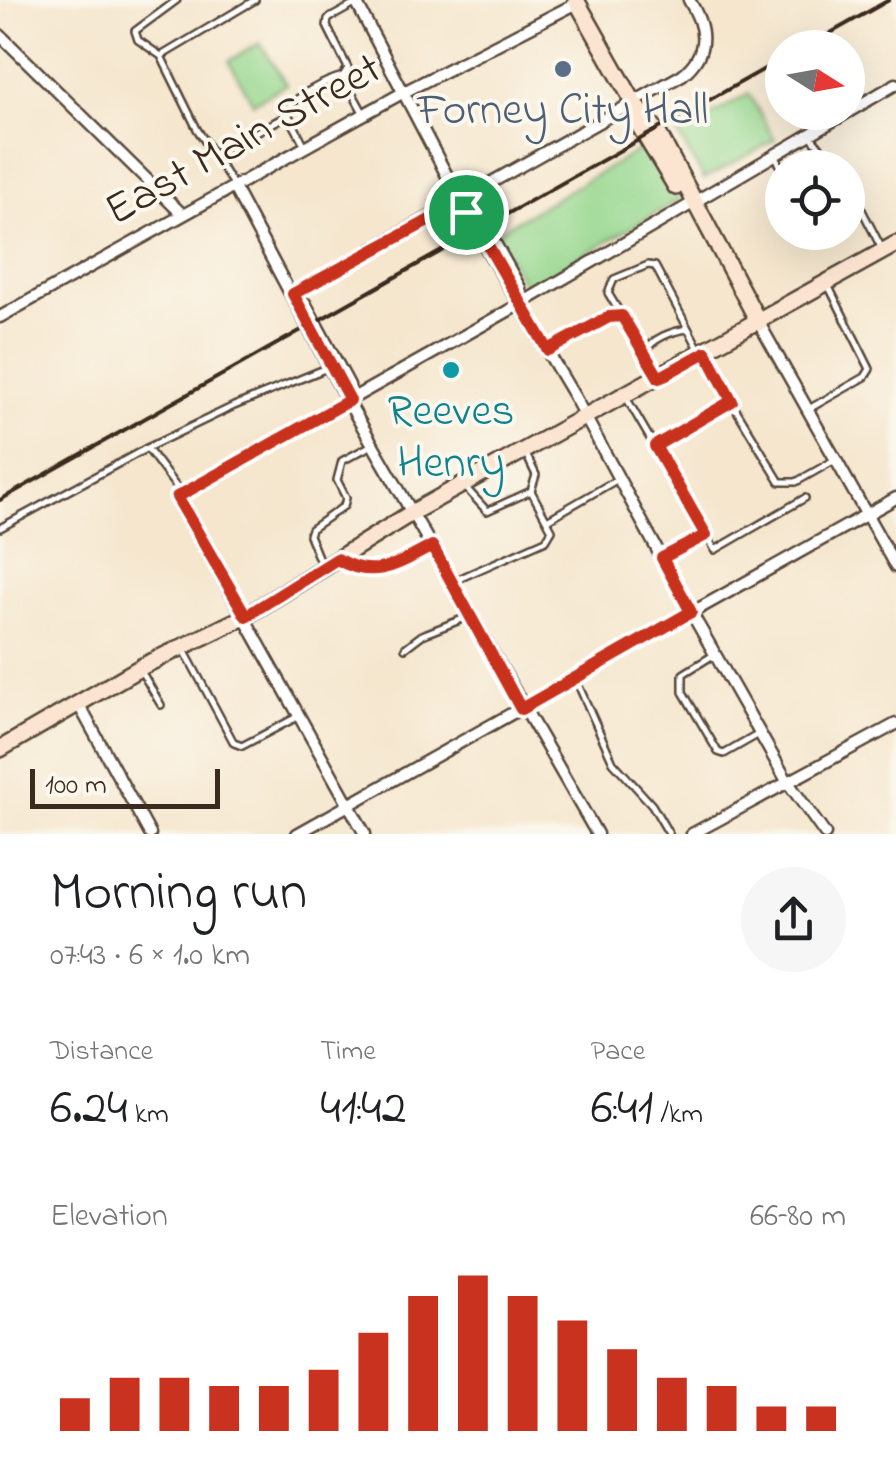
<!DOCTYPE html>
<html lang="en">
<head>
<meta charset="utf-8">
<style>
  body { margin:0; font-family:"Indie Flower",sans-serif; background:#f6f6f6; color:#202124; height:100vh; display:flex; flex-direction:column; font-size:38px; white-space:nowrap }
  * { box-sizing:border-box; margin:0 }
  p { font-size:32px; color:#757577 }
  .icon { flex:none; width:55px; height:55px; fill:none; stroke:currentColor; stroke-width:2; stroke-linecap:round; stroke-linejoin:round }
  .map { position:relative; height:834px; overflow:hidden }
  .panel { display:flex; flex-direction:column; background:#fff; flex:1 }
  .panel>* { flex:none }
  .needle { width:65px; rotate:101deg }
  .fabs { position:absolute; left:765px; top:30px; display:grid; gap:20px }
  .fabs a { display:grid; place-items:center; width:100px; height:100px; border-radius:50%; background:#fff; box-shadow:0 10px 40px #0002; font-size:50px }
  .scale { position:absolute; left:30px; bottom:25px; width:190px; box-sizing:border-box; padding-left:10px; border:5px solid #3b2a1e; border-top:0; font-size:28px; line-height:35px; white-space:nowrap; color:#3b2a1e; -webkit-text-stroke:8px #fbf7ec; paint-order:stroke }
  .pin { position:absolute; display:grid; place-items:center; width:85px; height:85px; color:#fff; margin:-42px; border:5px solid #fff; border-radius:50%; box-shadow:0 2px 10px #0007 }
  .round { display:grid; place-items:center; flex:none; width:105px; height:105px; border-radius:52px; background:#f6f6f6 }
  .head { display:flex; align-items:center; justify-content:space-between; height:170px; padding:0 50px }
  h1 { font-size:55px; font-weight:600; line-height:75px }
  .figures { display:grid; grid-template-columns:repeat(3,1fr); gap:15px; height:170px; padding:10px 50px }
  .figures div { display:grid; align-content:center }
  .figures b { font-size:50px; font-weight:600 }
  .figures small { font-size:28px; font-weight:400 }
  .figures p { font-size:28px }
  .chart { height:280px; padding:20px 50px }
  .chart p { display:flex; justify-content:space-between }
  .chart svg { width:100%; height:180px; margin-top:10px; stroke:#c8321e; stroke-width:6 }
  .map>svg:first-child { display:block }
  .green { fill:#95d78e; stroke:#688056; stroke-width:2.5 }
  .lines { fill:none; stroke-linecap:round; stroke-linejoin:round }
  .service-casing { stroke:#574638; stroke-width:10 }
  .minor-casing { stroke:#574638; stroke-width:15 }
  .secondary-casing { stroke:#574638; stroke-width:20 }
  .service { stroke:#fff; stroke-width:5 }
  .minor { stroke:#fff; stroke-width:10 }
  .secondary { stroke:#fce5d0; stroke-width:15 }
  .rail { stroke:#3b2a1e; stroke-width:4 }
  .route-casing { stroke:#fff; stroke-width:20 }
  .route { stroke:#c8321e; stroke-width:12 }
  .service-dot { fill:#5c6f8a; stroke:#fbf7ec; stroke-width:4 }
  .culture-dot { fill:#0f9aa8; stroke:#fbf7ec; stroke-width:4 }
  .labels { text-anchor:middle; dominant-baseline:central; stroke-width:8; stroke-linejoin:round; paint-order:stroke }
  .service-label { font-size:45px; fill:#4e5e75; stroke:#fbf7ec }
  .street-label { font-size:45px; fill:#3b2a1e; stroke:#fbf7ec }
  .culture-label { font-size:45px; fill:#0d838f; stroke:#fbf7ec }
</style>
</head>
<body>
<div class="map">
<svg width="896" height="834" viewBox="0 0 896 834">
  <rect width="100%" height="100%" fill="#fbf7ec"/>
  <filter id="ink" filterUnits="userSpaceOnUse"><feTurbulence type="fractalNoise" baseFrequency=".01" numOctaves="2"/><feDisplacementMap in="SourceGraphic" scale="20" xChannelSelector="R" yChannelSelector="G"/><feConvolveMatrix kernelMatrix="1 2 1 2 8 2 1 2 1" color-interpolation-filters="sRGB"/></filter>
  <filter id="wash" filterUnits="userSpaceOnUse"><feTurbulence type="fractalNoise" baseFrequency=".0048" numOctaves="4" result="noise"/><feDisplacementMap in="SourceGraphic" scale="40" xChannelSelector="R" yChannelSelector="G"/><feGaussianBlur stdDeviation="2.25" result="paint"/><feColorMatrix in="noise" values="0 0 0 0 0 0 0 0 0 0 0 0 0 0 0 0 0 1.4 0 .05"/><feComposite in="paint" operator="in"/></filter>
  <g filter="url(#wash)">
    <rect width="100%" height="100%" fill="#f5e6cd"/>
    <g class="green">
      <polygon points="260,43 286,84 253,103 229,61"/>
      <polygon points="749,94 775,140 704,179 678,134"/>
      <polygon points="648,145 679,200 526,288 495,233"/>
    </g>
  </g>
  <g filter="url(#ink)">
    <g class="lines">
      <g class="service-casing">
        <g id="service">
          <polyline points="177,0 135,31 138,40 161,56 255,0"/>
          <polyline points="162,58 197,129 232,183"/>
          <polyline points="343,76 348,68 327,26 328,19 355,4"/>
          <polyline points="810,135 837,168"/>
          <path d="M 305,146 L 287,112 C 294,95 326,81 343,76 L 364,114"/>
          <polyline points="213,155 288,115"/>
          <polyline points="776,156 782,170"/>
          <polyline points="789,168 821,149"/>
          <polyline points="848,183 881,247"/>
          <polyline points="548,350 609,317 622,316"/>
          <path d="M 645,353 C 651,338 673,331 688,329"/>
          <polyline points="655,371 608,293 614,279 648,265 655,266 699,349"/>
          <polyline points="627,399 655,447 731,401 706,352"/>
          <polyline points="731,401 780,482 796,482 835,460"/>
          <polyline points="807,410 865,377 870,369 829,287"/>
          <polyline points="655,447 715,550 805,498"/>
          <polyline points="147,448 234,406 327,368"/>
          <polyline points="525,452 536,475 531,491"/>
          <polyline points="547,520 618,479"/>
          <polyline points="0,528 147,448 180,492"/>
          <polyline points="662,558 705,535"/>
          <polyline points="343,562 381,572 429,548"/>
          <polyline points="322,567 309,535 311,529 344,506 346,498 337,480 342,461 372,445"/>
          <polyline points="454,581 546,540 552,530 531,491 487,511 465,487"/>
          <polyline points="183,648 234,743 242,746 297,717"/>
          <polyline points="405,648 422,635 470,616"/>
          <polyline points="715,654 683,674 683,692 718,752 724,754 759,734"/>
          <polyline points="141,671 161,705"/>
          <polyline points="576,680 613,762 652,805 669,834"/>
        </g>
      </g>
      <g class="minor-casing">
        <g id="minor">
          <polyline points="355,0 477,233 574,396 691,612 787,781 825,834"/>
          <polyline points="0,35 182,214"/>
          <polyline points="233,186 342,391 597,834"/>
          <polyline points="464,202 477,211 520,288 521,302"/>
          <path d="M 293,294 L 682,75 C 710,53 706,27 689,0"/>
          <polyline points="294,295 305,303 349,385 350,400"/>
          <polyline points="0,317 404,92 579,2"/>
          <polyline points="759,323 896,567"/>
          <polyline points="79,705 150,834"/>
          <polyline points="297,834 896,498"/>
          <polyline points="365,834 177,497 522,303 896,84"/>
          <polyline points="692,834 896,724"/>
        </g>
      </g>
      <g class="secondary-casing">
        <g id="secondary">
          <polyline points="576,0 634,103 657,131 759,323"/>
          <polyline points="634,103 634,117 676,187"/>
          <polyline points="0,749 143,666 246,616 413,512 896,244"/>
        </g>
      </g>
      <use href="#service" class="service"/>
      <use href="#minor" class="minor"/>
      <use href="#secondary" class="secondary"/>
      <g class="rail">
        <polyline points="804,48 889,0"/>
        <polyline points="0,500 782,59"/>
      </g>
    </g>
  </g>
  <g class="lines" filter="url(#ink)">
    <g class="route-casing">
      <path id="route" d="M 463,202 L 548,350 L 609,317 L 622,316 L 659,378 L 706,352 L 732,401 L 655,446 L 706,535 L 662,558 L 691,612 L 521,709 L 432,546 C 398,564 374,581 337,559 L 246,616 L 177,497 L 350,400 L 293,294 Z"/>
    </g>
    <use href="#route" class="route"/>
  </g>
  <circle class="service-dot" cx="563" cy="69" r="10"/>
  <circle class="culture-dot" cx="451" cy="370" r="10"/>
  <g class="labels">
    <g class="service-label">
      <text x="563" y="112">Forney City Hall</text>
    </g>
    <g class="street-label">
      <text transform="translate(244 141) rotate(-29)">East Main Street</text>
    </g>
    <g class="culture-label">
      <text x="451" y="413">Reeves<tspan x="451" dy="52">Henry</tspan></text>
    </g>
  </g>
</svg>
<div class="fabs">
<a><svg class="needle" viewBox="-14 -14 28 28"><path d="M0-13l5 13h-10z" fill="#e53935"/><path d="M0 13l5-13h-10z" fill="#757577"/></svg></a>
<a><svg class="icon" aria-label="locate" viewBox="0 0 24 24"><circle cx="12" cy="12" r="6"/><path d="M12 2v4M12 18v4M2 12h4M18 12h4"/></svg></a>
</div>
<div class="scale">100 m</div>
<div class="pin" style="left:466px;top:212px;background:#1e9e55"><svg class="icon" aria-label="arrive" viewBox="0 0 24 24"><path d="M6 21V4h12l-3 4 3 4H6"/></svg></div>
</div>
<section class="panel">
<div class="head"><div><h1>Morning run</h1><p>07:43 · 6 × 1.0 km</p></div><a class="round"><svg class="icon" aria-label="share" viewBox="0 0 24 24"><path d="M12 15V3M7 8l5-5 5 5M5 13v7h14v-7"/></svg></a></div>
<div class="figures">
<div><p>Distance</p><b>6.24<small> km</small></b></div>
<div><p>Time</p><b>41:42</b></div>
<div><p>Pace</p><b>6:41<small> /km</small></b></div>
</div>
<div class="chart"><p><span>Elevation</span>66–80 m</p>
<svg viewBox="0 0 160 44" preserveAspectRatio="none"><path d="M5 44V36M15 44V31M25 44V31M35 44V33M45 44V33M55 44V29M65 44V20M75 44V11M85 44V6M95 44V11M105 44V17M115 44V24M125 44V31M135 44V33M145 44V38M155 44V38"/></svg>
</div>
</section>
</body>
</html>
